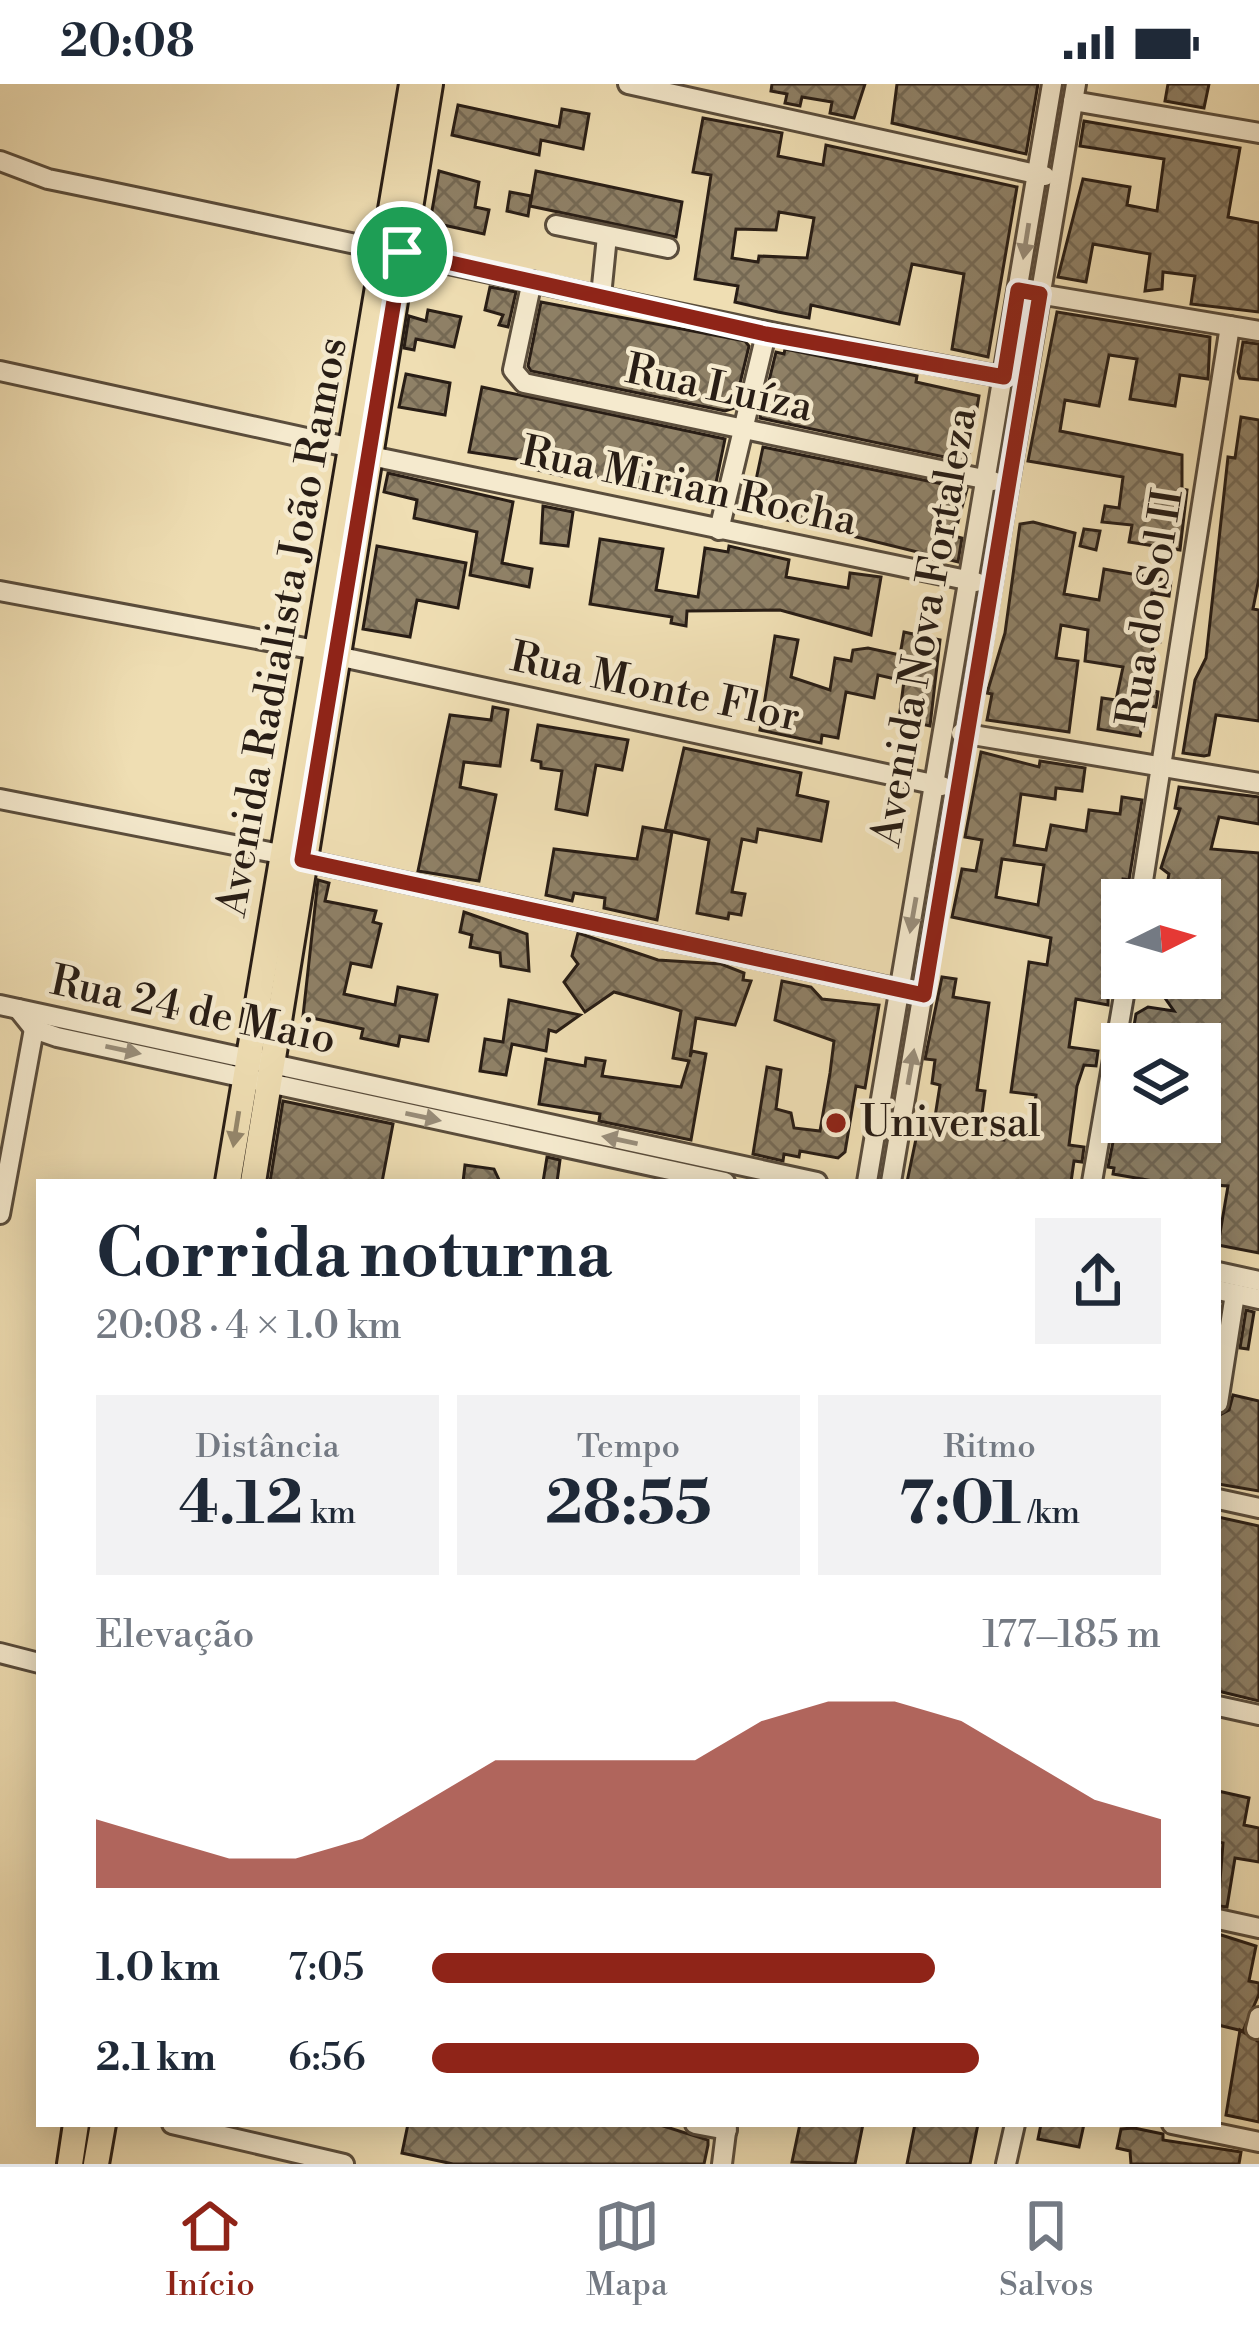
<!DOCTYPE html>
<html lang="pt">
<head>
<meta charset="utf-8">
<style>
  body { margin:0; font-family:"Libre Bodoni",serif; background:#f2f2f3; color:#1f2937; height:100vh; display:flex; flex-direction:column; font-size:45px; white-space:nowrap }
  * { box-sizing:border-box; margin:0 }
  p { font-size:39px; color:#747a83 }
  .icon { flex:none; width:66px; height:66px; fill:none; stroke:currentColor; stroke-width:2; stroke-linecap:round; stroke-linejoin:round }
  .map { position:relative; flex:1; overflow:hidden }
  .panel { position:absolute; left:36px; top:1095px; width:1185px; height:948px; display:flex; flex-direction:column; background:#fff; border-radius:0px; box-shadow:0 6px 30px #0003 }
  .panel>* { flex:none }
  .needle { width:78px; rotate:85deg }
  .tools { position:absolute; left:1101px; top:795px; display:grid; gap:24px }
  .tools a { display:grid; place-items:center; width:120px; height:120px; border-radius:0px; background:#fff; box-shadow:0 6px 30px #0003; font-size:60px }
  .pin { position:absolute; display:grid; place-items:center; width:102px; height:102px; color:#fff; margin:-51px; border:6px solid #fff; border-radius:50%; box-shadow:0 3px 12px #0007 }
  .round { display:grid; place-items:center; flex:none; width:126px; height:126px; border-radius:0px; background:#f2f2f3 }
  .head { display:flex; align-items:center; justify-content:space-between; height:204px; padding:0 60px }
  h1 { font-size:66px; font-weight:700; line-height:90px }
  .metrics { display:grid; grid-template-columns:repeat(3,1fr); gap:18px; height:204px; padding:12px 60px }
  .metrics div { display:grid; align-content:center; border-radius:0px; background:#f2f2f3; text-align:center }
  .metrics b { font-size:60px; font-weight:700 }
  .metrics small { font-size:33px; font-weight:400 }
  .metrics p { font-size:33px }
  .chart { height:336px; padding:24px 60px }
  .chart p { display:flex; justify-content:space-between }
  .chart svg { width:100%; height:216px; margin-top:12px; fill:#8f2418; opacity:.7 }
  ul { padding:0 60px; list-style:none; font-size:39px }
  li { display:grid; grid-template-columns:192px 144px 1fr; align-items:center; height:90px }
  li i { height:30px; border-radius:15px; background:#8f2418 }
  .status { display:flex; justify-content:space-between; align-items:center; height:84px; padding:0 60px; background:#fff; direction:ltr }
  .status svg { height:33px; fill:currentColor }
  .tabs { display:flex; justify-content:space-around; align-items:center; height:168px; border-top:3px solid #e0e1e3; background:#fff; font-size:33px; color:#747a83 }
  .tabs a { display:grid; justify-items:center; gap:6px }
  .tabs .selected { color:#8f2418 }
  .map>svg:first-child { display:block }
  .building { fill:url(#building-cross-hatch); stroke:#281d15; stroke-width:3; fill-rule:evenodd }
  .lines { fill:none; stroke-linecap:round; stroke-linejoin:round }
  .minor-casing { stroke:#5a4d3c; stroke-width:24 }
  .major-casing { stroke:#281d15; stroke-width:30 }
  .minor { stroke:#f5eace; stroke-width:18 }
  .major { stroke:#efdeb3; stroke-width:24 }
  .oneway { fill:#998e7b }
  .oneway2 { fill:#95876c }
  .route-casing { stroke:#fff; stroke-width:24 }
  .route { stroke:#8f2418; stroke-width:15 }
  .poi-dot { fill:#8f2418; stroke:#f5eace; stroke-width:4.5 }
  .labels { text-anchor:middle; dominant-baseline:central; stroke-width:9; stroke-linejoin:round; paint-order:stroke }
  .street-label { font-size:42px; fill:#281d15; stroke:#f5eace }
  .poi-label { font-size:42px; fill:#281d15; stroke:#f5eace; text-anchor:start }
</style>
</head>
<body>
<div class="status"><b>20:08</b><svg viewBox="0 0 49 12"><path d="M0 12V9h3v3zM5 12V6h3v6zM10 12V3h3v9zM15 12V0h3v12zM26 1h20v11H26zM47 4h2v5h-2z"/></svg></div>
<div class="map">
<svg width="1259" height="2080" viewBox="0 0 1259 2080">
  <defs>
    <pattern id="building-cross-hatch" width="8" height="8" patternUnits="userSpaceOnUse" patternTransform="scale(3)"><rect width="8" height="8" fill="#8f8167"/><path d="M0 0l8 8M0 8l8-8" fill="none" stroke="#756954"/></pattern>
  </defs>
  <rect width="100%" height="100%" fill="#efdeb3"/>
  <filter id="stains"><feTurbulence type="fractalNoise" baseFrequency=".00167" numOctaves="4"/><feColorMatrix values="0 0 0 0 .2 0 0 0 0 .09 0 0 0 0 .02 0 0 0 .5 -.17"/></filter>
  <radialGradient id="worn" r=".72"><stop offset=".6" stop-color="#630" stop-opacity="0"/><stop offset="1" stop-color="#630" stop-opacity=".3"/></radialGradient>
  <g class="building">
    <polygon points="772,0 865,0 854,34 830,29 832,18 802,13 800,22 785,19 787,10 771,7"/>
    <polygon points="897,0 1038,0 1026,70 892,39"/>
    <polygon points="1168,0 1209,0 1204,24 1165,17"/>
    <polygon points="458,21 559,43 562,25 589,30 583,65 541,56 539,71 452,51"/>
    <path d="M 703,34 L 782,49 L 778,72 L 823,81 L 826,61 L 1017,103 L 988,273 L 952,265 L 964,190 L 912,180 L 899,240 L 811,221 L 809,234 L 778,228 L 735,218 L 738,202 L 695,195 L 711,91 L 693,88 ZM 779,128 L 814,134 L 807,174 L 759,172 L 758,178 L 732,174 L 736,145 L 776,146 Z"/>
    <polygon points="1084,37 1240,64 1228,133 1259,139 1259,228 1191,220 1195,192 1163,188 1162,205 1145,207 1150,170 1093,160 1086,198 1058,193 1083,95 1130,103 1127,121 1157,127 1164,75 1080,62"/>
    <polygon points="439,87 479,98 475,123 489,126 484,150 430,138"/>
    <polygon points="536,87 682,118 676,153 530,122"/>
    <polygon points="510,108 531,112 528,132 507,127"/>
    <polygon points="490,203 516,208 508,243 499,241 503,231 485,226"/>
    <polygon points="541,218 745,257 749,262 734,324 725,327 531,287 528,282"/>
    <polygon points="428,226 461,233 454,263 416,255 414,266 404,264 409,232 426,237"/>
    <polygon points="1057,228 1210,253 1208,295 1180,291 1175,322 1130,315 1137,275 1109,271 1099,322 1065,316 1060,347 1182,371 1182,405 1187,406 1180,466 1129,458 1132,441 1102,438 1105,422 1119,424 1123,393 1028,377"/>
    <polygon points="1243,258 1259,260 1259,296 1240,294 1238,288"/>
    <polygon points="785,265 917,292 916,298 979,312 968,378 760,334 776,268 784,270"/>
    <polygon points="406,290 450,299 445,331 399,323"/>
    <polygon points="482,303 725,355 712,418 564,386 562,392 534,385 535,378 469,368"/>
    <polygon points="1241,333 1259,336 1259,494 1253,525 1259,526 1259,637 1216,631 1209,671 1204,672 1183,669 1195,596 1206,574 1228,373 1235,374"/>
    <polygon points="763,363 967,405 954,452 962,454 958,478 738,424 746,393 756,396"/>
    <polygon points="388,389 513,418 502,479 532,485 529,503 470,491 477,448 414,434 417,416 384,408"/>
    <polygon points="543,422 573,428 568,462 541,459"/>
    <polygon points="1033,438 1075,449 1064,510 1099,516 1104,485 1171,497 1169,512 1152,509 1147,540 1163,542 1160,558 1154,557 1145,605 1158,608 1156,623 1146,621 1140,652 1098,645 1102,614 1116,616 1123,583 1085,577 1088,546 1061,541 1056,574 1078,577 1069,648 987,636 992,610 987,609 1005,549 1020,440"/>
    <polygon points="1084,445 1100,447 1096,466 1080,462"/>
    <polygon points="600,455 663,465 656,506 698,513 705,464 728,468 729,462 789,476 786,493 848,504 850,489 881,493 871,551 780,526 687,527 686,542 671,539 672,533 590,520"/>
    <polygon points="377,462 466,479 458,524 417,516 410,553 363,545"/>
    <polygon points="904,548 940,556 930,642 899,635 904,597 878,591 874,614 846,608 838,654 822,651 821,659 760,646 775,552 798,556 791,593 830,606 835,574 851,577 853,566 868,564 900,571"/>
    <polygon points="493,623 508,626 500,682 464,678 460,703 496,711 479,797 418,787 450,631 491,636"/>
    <polygon points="538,641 628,656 622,686 596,681 587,731 556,725 562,687 541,684 541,678 532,676"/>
    <polygon points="684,664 801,689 797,711 828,718 821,757 758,745 756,758 742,755 732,808 745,810 741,831 729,829 728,835 697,829 709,756 665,746"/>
    <path d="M 981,668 L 1039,683 L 1040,677 L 1085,684 L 1082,707 L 1056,704 L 1055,715 L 1021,710 L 1014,761 L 1046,766 L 1051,741 L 1086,747 L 1089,726 L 1120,730 L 1122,713 L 1142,716 L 1129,796 L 1123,795 L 1118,827 L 1122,859 L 1112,857 L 1109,873 L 1108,921 L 1076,915 L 1069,963 L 1098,967 L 1096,982 L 1084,981 L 1077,1002 L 1069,1061 L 1084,1063 L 1082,1078 L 1074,1077 L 1071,1098 L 907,1098 L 921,1031 L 935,1033 L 940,1001 L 932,999 L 935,976 L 925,975 L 942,893 L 956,895 L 953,913 L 989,919 L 977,1006 L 985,1007 L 979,1053 L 1004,1056 L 1007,1036 L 1032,1039 L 1036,1011 L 1011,1008 L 1029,878 L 1047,881 L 1051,854 L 952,833 L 962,785 L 976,787 L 982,756 L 965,753 ZM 1002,775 L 1044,781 L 1038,821 L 996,813 Z"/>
    <polygon points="1179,703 1259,713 1259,740 1219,733 1211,765 1259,769 1259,1169 1218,1161 1228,1102 1159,1098 1113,1090 1114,1084 1108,1083 1117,1038 1200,1038 1200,960 1131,960 1136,930 1148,923 1174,927 1151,894 1200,894 1200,816 1164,816 1169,790 1161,784 1180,725 1175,724"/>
    <polygon points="643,743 672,748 657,836 604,824 605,814 574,809 572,817 546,811 554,765 637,775"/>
    <polygon points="318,796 329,799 325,817 376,827 373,838 381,840 371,883 351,879 344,910 395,921 398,903 437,911 428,957 400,952 398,962 361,954 363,945 303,932"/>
    <polygon points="464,828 527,850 529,887 501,882 500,869 470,863 472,851 460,848"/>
    <polygon points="578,849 658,876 721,880 744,889 743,896 751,897 735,941 696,934 690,973 692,967 706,970 691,1056 599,1037 600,1030 539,1020 546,975 585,982 586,974 605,977 602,992 681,1003 689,977 673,974 681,927 675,925 614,908 585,928 564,898 578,880 572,872"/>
    <polygon points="782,897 811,903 822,915 879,921 865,1004 856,1002 845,1068 838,1074 800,1067 799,1073 784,1070 783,1077 753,1070 767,983 781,986 776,1025 791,1029 794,1044 820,1047 830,989 834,957 775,936"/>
    <polygon points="509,916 580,931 556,948 549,946 546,967 512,960 506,991 480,987 485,955 503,958"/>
    <polygon points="283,1017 393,1040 382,1098 270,1098"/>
    <polygon points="547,1073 560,1076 557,1098 543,1098"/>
    <polygon points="465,1081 494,1085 500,1098 463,1098"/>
    <polygon points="1246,1226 1254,1228 1248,1265 1240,1264"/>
    <polygon points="1233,1311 1259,1317 1259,1407 1218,1400 1218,1332 1229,1326"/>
    <polygon points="1218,1433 1259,1442 1259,1617 1218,1607"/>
    <polygon points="1218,1707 1249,1714 1244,1741 1259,1744 1259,1778 1235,1774 1227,1823 1218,1822 1223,1759 1218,1758"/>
    <polygon points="1218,1850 1256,1862 1249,1897 1259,1899 1259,1910 1243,1947 1218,1941"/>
    <polygon points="1240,1946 1259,1958 1259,2038 1226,2031"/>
    <polygon points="408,2040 657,2040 708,2056 708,2061 704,2080 453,2080 402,2069"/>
    <polygon points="800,2040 863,2040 855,2080 792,2078"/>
    <polygon points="915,2040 978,2040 970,2080 907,2080"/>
    <polygon points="1041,2040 1084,2040 1079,2063 1038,2055"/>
    <polygon points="1134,2044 1163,2050 1163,2056 1241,2068 1239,2080 1131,2080 1130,2067 1117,2064 1121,2045"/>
  </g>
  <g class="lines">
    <g class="minor-casing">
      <g id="minor">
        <polyline points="628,0 1045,92"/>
        <polyline points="1073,17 1259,49"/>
        <path d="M 0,77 L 48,95 C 367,160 684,235 1004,293"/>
        <polyline points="556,141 668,164"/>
        <polyline points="532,197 513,286 524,299 993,397"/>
        <polyline points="1033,209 1259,247"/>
        <polyline points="601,212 607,152"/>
        <polyline points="0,287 352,364"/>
        <polyline points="371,372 976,498"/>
        <polyline points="719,446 766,250"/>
        <polyline points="0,507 316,566"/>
        <polyline points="337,572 942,702"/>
        <polyline points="961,649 1259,699"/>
        <polyline points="0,715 285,771"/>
        <polyline points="302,776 907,907"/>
        <polyline points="1140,816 1230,242"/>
        <polyline points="0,921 817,1098"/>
        <polyline points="18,925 34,945 57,953 725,1098"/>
        <polyline points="867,1098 1052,0"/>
        <polyline points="891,1098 1076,0"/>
        <polyline points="1092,1098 1127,894"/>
        <polyline points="0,1130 34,945"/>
        <polyline points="1218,1188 1259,1197"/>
        <polyline points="1218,1206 1259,1215"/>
        <polyline points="1218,1319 1235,1210"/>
        <polyline points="1218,1415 1259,1424"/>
        <polyline points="0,1569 39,1579"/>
        <polyline points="1218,1622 1259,1631"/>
        <polyline points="1218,1835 1259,1844"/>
        <polyline points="1256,1945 1259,1933"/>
        <polyline points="172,2040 344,2080"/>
        <polyline points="695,2040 727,2046"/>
        <polyline points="1172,2040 1259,2058"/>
        <polyline points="722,2080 727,2040"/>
        <polyline points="1006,2080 1015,2040"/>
      </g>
    </g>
    <g class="major-casing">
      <g id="major">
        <polyline points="228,1098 412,0"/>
        <polyline points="253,1098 430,0"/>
        <polyline points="70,2080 76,2040"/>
        <polyline points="96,2080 103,2040"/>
      </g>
    </g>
    <use href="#minor" class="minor"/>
    <use href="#major" class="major"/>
  </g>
  <defs><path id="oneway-solid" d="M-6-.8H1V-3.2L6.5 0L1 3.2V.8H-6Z" transform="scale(3)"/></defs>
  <g class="oneway">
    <use href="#oneway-solid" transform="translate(1026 157) rotate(99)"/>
    <use href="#oneway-solid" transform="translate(913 831) rotate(100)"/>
    <use href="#oneway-solid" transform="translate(123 966) rotate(12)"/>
    <use href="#oneway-solid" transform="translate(911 983) rotate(-80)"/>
    <use href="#oneway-solid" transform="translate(423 1033) rotate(12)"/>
    <use href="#oneway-solid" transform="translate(620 1056) rotate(-168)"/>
  </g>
  <use class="oneway2" href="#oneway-solid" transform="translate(236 1045) rotate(99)"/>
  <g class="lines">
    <g class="route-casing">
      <polygon id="route" points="402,168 766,250 1004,293 1018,206 1040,210 924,911 302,776"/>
    </g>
    <use href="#route" class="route"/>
  </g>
  <circle class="poi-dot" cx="836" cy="1039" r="12"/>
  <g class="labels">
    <g class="street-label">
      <text transform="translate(719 305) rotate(12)">Rua Luíza</text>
      <text transform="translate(689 403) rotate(12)">Rua Mirian Rocha</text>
      <text transform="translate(1151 524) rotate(-81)">Rua do Sol II</text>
      <text transform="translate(283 543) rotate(-80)">Avenida Radialista João Ramos</text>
      <text transform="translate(925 543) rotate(-80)">Avenida Nova Fortaleza</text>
      <text transform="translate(655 604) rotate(12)">Rua Monte Flor</text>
      <text transform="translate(193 927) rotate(12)">Rua 24 de Maio</text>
    </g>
    <g class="poi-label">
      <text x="860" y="1039">Universal</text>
    </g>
  </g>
  <rect width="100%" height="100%" filter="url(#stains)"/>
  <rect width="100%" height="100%" fill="url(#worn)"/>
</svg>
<div class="tools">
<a><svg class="needle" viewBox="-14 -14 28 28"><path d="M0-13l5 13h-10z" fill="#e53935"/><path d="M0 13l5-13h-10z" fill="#747a83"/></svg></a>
<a><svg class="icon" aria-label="layers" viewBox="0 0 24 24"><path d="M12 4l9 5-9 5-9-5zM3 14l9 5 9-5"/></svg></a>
</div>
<div class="pin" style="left:402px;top:168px;background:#1e9e55"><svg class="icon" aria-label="arrive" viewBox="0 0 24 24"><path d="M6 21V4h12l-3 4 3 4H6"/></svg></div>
<section class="panel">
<div class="head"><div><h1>Corrida noturna</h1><p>20:08 · 4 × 1.0 km</p></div><a class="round"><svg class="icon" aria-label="share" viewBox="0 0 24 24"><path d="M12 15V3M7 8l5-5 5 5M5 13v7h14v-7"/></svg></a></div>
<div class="metrics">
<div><p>Distância</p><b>4.12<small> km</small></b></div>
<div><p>Tempo</p><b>28:55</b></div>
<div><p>Ritmo</p><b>7:01<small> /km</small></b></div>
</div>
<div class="chart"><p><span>Elevação</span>177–185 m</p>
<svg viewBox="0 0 160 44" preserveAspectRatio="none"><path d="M0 44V30L10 34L20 38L30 38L40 34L50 26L60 18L70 18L80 18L90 18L100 10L110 6L120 6L130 10L140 18L150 26L160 30V44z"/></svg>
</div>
<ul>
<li><b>1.0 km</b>7:05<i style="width:69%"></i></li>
<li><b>2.1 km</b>6:56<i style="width:75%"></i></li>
</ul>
</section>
</div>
<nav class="tabs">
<a class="selected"><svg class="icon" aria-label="home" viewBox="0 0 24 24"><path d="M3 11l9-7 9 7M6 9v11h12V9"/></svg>Início</a>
<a><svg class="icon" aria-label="map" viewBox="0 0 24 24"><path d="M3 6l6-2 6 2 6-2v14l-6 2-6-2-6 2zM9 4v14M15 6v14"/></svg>Mapa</a>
<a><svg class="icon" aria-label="saved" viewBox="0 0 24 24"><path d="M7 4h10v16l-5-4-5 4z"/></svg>Salvos</a>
</nav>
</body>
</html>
